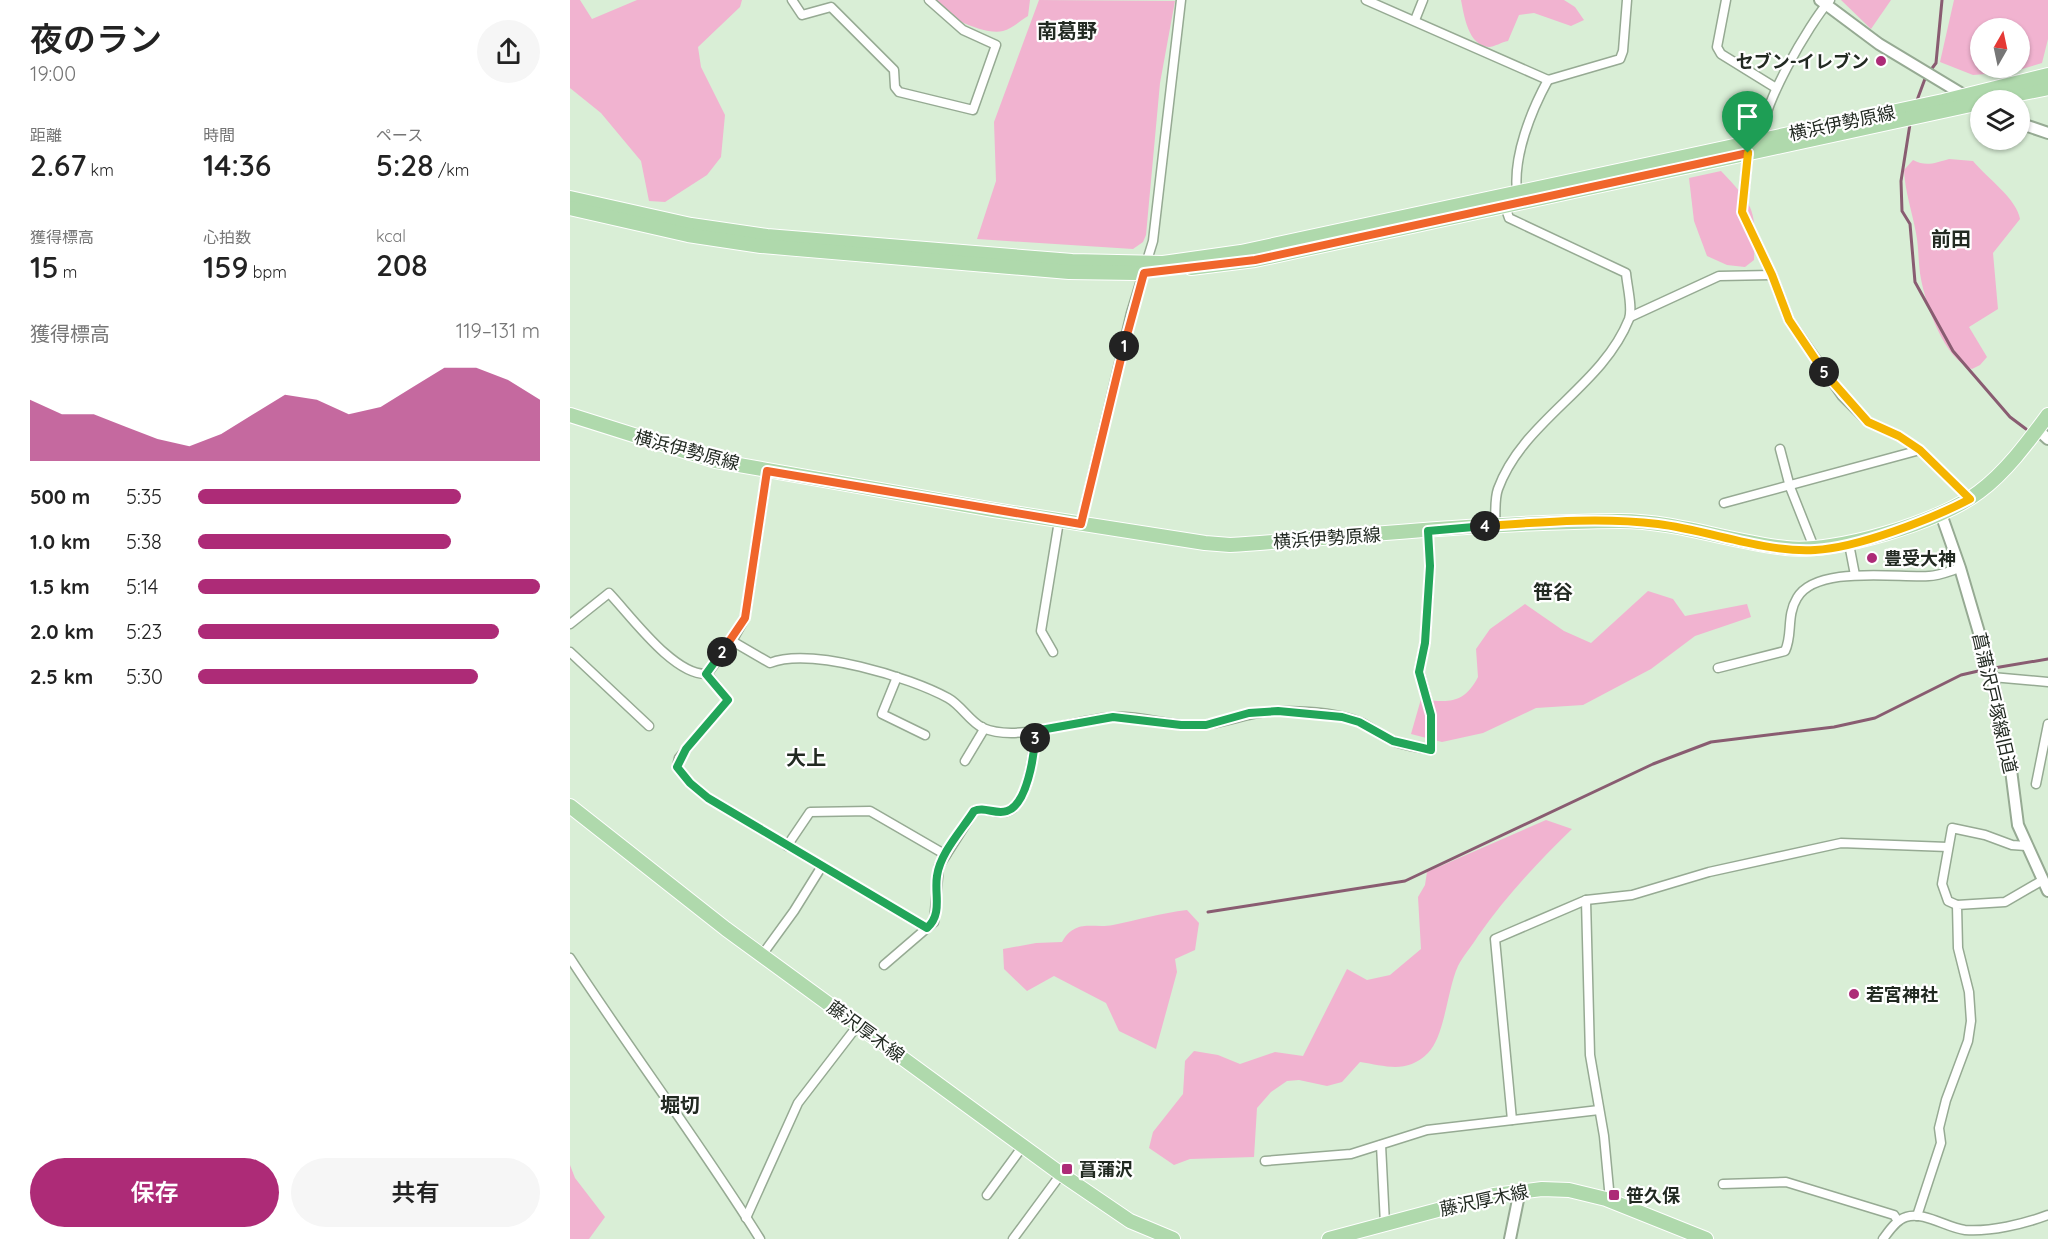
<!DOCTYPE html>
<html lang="ja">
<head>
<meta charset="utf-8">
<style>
  body { margin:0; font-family:Quicksand,"Noto Sans JP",sans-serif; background:#f6f6f6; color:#222; height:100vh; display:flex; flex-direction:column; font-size:22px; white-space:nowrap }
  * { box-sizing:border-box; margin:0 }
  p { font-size:20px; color:#767676 }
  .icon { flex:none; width:33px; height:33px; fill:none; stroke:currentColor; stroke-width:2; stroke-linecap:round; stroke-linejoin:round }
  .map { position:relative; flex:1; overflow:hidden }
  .sheet { display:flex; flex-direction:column; background:#fff; width:570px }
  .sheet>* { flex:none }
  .needle { width:39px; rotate:9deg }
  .buttons { position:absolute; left:1400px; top:18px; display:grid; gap:12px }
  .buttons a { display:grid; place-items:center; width:60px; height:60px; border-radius:50%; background:#fff; box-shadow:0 2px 4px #0004; font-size:30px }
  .pin { position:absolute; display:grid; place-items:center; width:51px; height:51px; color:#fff; margin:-62px -26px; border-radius:50% 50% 50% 0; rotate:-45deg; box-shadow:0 0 6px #0007 }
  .pin .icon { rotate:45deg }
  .km { position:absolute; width:30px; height:30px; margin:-15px; border-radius:50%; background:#222; color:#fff; font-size:16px; line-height:30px; text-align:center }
  .round { display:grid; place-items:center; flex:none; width:63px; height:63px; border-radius:32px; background:#f6f6f6 }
  .headline { display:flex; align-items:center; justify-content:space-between; height:102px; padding:0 30px }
  h1 { font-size:33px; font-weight:600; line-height:45px }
  .stats { display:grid; grid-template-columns:repeat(3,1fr); gap:9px; height:102px; padding:6px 30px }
  .stats div { display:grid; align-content:center }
  .stats b { font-size:30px; font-weight:600 }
  .stats small { font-size:16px; font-weight:400 }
  .stats p { font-size:16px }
  .chart { height:168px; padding:12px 30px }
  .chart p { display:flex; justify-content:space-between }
  .chart svg { width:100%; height:108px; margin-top:6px; fill:#ad2b77; opacity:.7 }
  .cta { display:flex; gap:12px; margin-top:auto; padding:12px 30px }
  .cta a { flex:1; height:69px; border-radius:36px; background:#ad2b77; color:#fff; font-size:24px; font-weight:600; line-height:69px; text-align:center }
  .cta a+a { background:#f6f6f6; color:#222 }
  ul { padding:0 30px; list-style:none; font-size:20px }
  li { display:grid; grid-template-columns:96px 72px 1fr; align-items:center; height:45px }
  li i { height:15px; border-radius:8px; background:#ad2b77 }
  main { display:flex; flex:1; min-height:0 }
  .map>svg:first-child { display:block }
  .green { fill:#f1b3d0; fill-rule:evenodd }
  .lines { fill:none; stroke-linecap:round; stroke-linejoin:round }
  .stream { stroke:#895c71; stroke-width:3 }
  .minor-casing { stroke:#96aa93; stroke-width:11 }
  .tertiary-casing { stroke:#96aa93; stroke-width:14 }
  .primary-casing { stroke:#fff; stroke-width:16 }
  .minor { stroke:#fff; stroke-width:8 }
  .tertiary { stroke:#fff; stroke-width:10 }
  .primary { stroke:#afd9ac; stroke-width:14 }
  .split-1-casing { stroke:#fff; stroke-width:12 }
  .split-2-casing { stroke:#fff; stroke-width:12 }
  .split-3-casing { stroke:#fff; stroke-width:12 }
  .split-4-casing { stroke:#fff; stroke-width:12 }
  .split-5-casing { stroke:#fff; stroke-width:12 }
  .split-6-casing { stroke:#fff; stroke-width:12 }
  .split-1 { stroke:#f0652b; stroke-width:8 }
  .split-2 { stroke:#f0652b; stroke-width:8 }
  .split-3 { stroke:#22a559; stroke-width:8 }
  .split-4 { stroke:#22a559; stroke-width:8 }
  .split-5 { stroke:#f5b400; stroke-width:8 }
  .split-6 { stroke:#f5b400; stroke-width:8 }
  .poi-dot { fill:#ad2b77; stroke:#fff; stroke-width:2 }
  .labels { text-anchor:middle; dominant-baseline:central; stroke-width:4.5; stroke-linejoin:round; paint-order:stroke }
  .poi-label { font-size:18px; font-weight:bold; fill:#222a22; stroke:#fff; text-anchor:start }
  .street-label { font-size:18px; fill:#222a22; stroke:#fff }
  .neighbourhood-label { font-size:20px; font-weight:bold; fill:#222a22; stroke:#fff }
</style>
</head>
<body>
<main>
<section class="sheet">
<div class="headline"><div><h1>夜のラン</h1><p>19:00</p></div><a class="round"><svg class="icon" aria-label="share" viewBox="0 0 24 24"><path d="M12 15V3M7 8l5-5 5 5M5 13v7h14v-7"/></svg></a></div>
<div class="stats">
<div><p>距離</p><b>2.67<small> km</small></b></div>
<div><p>時間</p><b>14:36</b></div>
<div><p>ペース</p><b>5:28<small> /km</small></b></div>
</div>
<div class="stats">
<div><p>獲得標高</p><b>15<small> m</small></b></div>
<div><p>心拍数</p><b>159<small> bpm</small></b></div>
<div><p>kcal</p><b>208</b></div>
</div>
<div class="chart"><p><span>獲得標高</span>119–131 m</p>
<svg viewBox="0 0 160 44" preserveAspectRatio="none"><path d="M0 44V19L10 25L20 25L30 30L40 35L50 38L60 33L70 25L80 17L90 19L100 25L110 22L120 14L130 6L140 6L150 11L160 19V44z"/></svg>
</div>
<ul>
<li><b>500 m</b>5:35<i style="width:77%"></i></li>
<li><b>1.0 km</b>5:38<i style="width:74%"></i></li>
<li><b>1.5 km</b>5:14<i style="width:100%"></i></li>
<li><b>2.0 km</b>5:23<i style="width:88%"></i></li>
<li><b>2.5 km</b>5:30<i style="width:82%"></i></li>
</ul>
<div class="cta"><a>保存</a><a>共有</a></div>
</section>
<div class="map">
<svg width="1478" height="1239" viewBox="0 0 1478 1239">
  <rect width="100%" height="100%" fill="#d9eed6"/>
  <g class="green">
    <polygon points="0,0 10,0 22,19 67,0 172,0 170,7 128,47 131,67 155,115 151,157 137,175 95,202 79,201 71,161 31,113 0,88"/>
    <path d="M 360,0 L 460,0 L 458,16 C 451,20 442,29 433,31 C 415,36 371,15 360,0 Z"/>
    <polygon points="469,0 605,1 590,83 576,235 573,242 563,249 407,239 426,181 424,122"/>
    <path d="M 891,0 L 994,0 L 1005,7 L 1014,20 L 1001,26 L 964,13 L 949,15 L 938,41 C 932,42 924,47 919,47 C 898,46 894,15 891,0 Z"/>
    <polygon points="1271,0 1321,0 1301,29"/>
    <path d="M 1384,0 L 1478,0 L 1478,39 L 1472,63 L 1442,72 L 1403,75 L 1370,62 ZM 1410,28 L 1449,28 L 1449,68 L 1410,68 Z"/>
    <path d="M 1379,159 L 1403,161 C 1417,178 1447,199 1450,219 L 1423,253 L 1428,309 L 1399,327 L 1417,357 L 1410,365 L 1402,369 C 1374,359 1356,305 1351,279 C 1348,264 1349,248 1346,233 C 1342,211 1335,192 1334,170 L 1343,160 C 1356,167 1365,163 1379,159 Z"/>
    <path d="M 1151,171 C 1185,207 1186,209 1184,260 L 1175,267 L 1157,265 L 1137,256 L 1124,221 L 1119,178 Z"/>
    <path d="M 1078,591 L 1103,599 L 1115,616 L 1177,604 L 1181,617 L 1125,636 L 1081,669 L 1013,705 L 966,708 L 913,733 L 872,742 L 841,734 L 851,699 C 878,703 894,704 908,677 L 906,649 L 920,629 L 955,604 L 994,631 L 1021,643 Z"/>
    <path d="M 976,820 L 1002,829 C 967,863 936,896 908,936 C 902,946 893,956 888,966 C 877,990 875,1036 858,1053 C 837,1074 816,1066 790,1062 L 772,1082 L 757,1086 L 729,1080 L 717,1081 L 701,1092 L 687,1108 L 684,1157 L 620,1159 L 604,1165 L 579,1148 L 583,1132 L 613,1094 L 615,1061 L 624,1051 L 648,1055 L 670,1064 L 705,1052 L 733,1056 L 777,969 L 797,980 L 820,975 L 851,949 L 848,897 L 855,885 L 857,872 Z"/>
    <path d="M 617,910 L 629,923 L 625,950 L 605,959 L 607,972 L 586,1049 L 549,1031 L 536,1003 L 484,976 L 457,991 L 434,969 L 433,949 L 466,943 L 492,942 C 506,918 523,929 543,925 C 568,920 591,913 617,910 Z"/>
    <polygon points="0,1165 5,1178 35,1217 19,1239 0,1239"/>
  </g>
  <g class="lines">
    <g class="stream">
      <polyline points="1360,71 1366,63 1372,0"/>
      <polyline points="1346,103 1356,76"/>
      <polyline points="1340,124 1331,181 1332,211 1340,224 1345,282 1383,351 1440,417 1456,429"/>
      <polyline points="1424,668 1478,659"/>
      <polyline points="638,912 835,881 1083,764 1141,742 1264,727 1305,718 1391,675 1417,669"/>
    </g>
    <g class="minor-casing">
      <g id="minor">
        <polyline points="222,0 232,15 261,7 324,70 325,87 329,92 403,110 426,45 393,30 359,0"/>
        <polyline points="796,0 978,80 1050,59 1053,51 1057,0"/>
        <polyline points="1156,0 1147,47 1151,54 1206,88"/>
        <polyline points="845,20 853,0"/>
        <path d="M 1192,140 C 1189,109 1239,24 1260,0"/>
        <polyline points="1178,153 1172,212 1202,275 1219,320 1272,396 1298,422 1329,436 1350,450 1400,499"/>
        <path d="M 947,192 C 943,156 961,111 978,80"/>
        <polyline points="1060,317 1149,276 1202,275"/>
        <polyline points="1210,449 1220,487 1245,550"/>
        <polyline points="1154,503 1350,450"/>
        <polyline points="511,524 561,313 583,241 611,0"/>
        <path d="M 925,526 C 926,515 924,500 928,489 C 953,420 1032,387 1059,319 C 1063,308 1057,286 1056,273 L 939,218 L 935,206"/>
        <polyline points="1279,544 1285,575"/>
        <path d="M 0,624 L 39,593 C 61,616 104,676 137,674 L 162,641 L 175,618 L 197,471"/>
        <path d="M 162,641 L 200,663 C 241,647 340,677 378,698 C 391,705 400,722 413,728 C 448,743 507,719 543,717 C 573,715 603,728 633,725 C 659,722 682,711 709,711 C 734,711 766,712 790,722 C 801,727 810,735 821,740 C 833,746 848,747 861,750 L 861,715 L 849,671 L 855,643 L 860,566 L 858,531"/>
        <polyline points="0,652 79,726"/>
        <polyline points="483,652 471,631 489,521"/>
        <path d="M 1148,668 L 1215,651 C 1223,635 1216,616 1227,598 C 1246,565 1326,578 1359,576 C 1369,576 1380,571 1390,568"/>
        <polyline points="137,674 158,700 109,758 107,767 120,783 138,798 357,928"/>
        <polyline points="327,677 312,714 355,735"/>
        <polyline points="1422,677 1478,682"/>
        <polyline points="395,761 413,731 412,727"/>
        <polyline points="1466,784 1478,724"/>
        <polyline points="217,846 240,812 300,811 376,855"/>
        <polyline points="1016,900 1020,1055 1034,1136 1040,1200"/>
        <polyline points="1387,905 1378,901 1372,884 1382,828 1415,835 1442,845 1456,846"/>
        <polyline points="192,955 224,911 252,866"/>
        <path d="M 0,958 C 62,1053 130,1143 190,1239"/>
        <path d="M 314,965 L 364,922 L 369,866 L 404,811 C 414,806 425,815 436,812 C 459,806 464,750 465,731"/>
        <polyline points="942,1120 925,939 1016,900 1062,895 1139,872 1271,843 1378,847"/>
        <polyline points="811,1145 815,1224"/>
        <polyline points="695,1161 781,1154 857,1130 1029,1110"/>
        <polyline points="1153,1184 1216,1182 1324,1215 1328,1221"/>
        <polyline points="417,1195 453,1146"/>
        <polyline points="1347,1216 1371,1143 1369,1128 1376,1100 1398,1041 1401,1021 1399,992 1388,948 1387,905 1435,902 1473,880"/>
        <polyline points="176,1218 228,1103 288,1025"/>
        <polyline points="443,1239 491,1174"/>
        <path d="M 1313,1239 C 1319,1231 1326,1220 1336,1217 C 1354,1211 1377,1228 1395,1230 C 1420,1232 1454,1224 1478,1215"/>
      </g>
    </g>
    <g class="tertiary-casing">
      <g id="tertiary">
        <polyline points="1250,0 1309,44 1397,97"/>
        <polyline points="1449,123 1478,133"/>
        <polyline points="1467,429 1478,439"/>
        <polyline points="1371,514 1390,568 1422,677 1441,770 1448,825 1478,891"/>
        <polyline points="940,1239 950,1190"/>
      </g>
    </g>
    <g class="primary-casing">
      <g id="primary">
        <polyline points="1419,100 1478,88"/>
        <polyline points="0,198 121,225 197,236 502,261 593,263 671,252 1373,101 1478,75"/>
        <polyline points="0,208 118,235 191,246 499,272 566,273"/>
        <polyline points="621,268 685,260 1410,103"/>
        <path d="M 0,415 L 146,461 L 424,510 L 635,543 L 660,545 C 790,536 920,522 1050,521 C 1106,521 1160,542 1216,548 C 1264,554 1370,522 1409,492 C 1436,472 1458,442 1478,415"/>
        <polyline points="0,806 156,929 491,1174 560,1221 603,1239"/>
        <polyline points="759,1239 924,1195 972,1189 999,1190 1036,1199 1136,1239"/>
      </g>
    </g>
    <use href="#minor" class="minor"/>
    <use href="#tertiary" class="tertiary"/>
    <use href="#primary" class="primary"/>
  </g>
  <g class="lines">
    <g class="split-1-casing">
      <polyline id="split-1" points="554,346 574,273 685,260 1178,153"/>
    </g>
    <g class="split-2-casing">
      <polyline id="split-2" points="152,652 175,618 197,471 511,524 554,346"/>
    </g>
    <g class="split-3-casing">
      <path id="split-3" d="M 152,652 L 136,674 L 158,700 L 116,749 L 107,767 L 120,783 L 138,798 L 357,928 C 373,914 364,894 367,876 C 370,853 392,830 404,811 C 414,806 426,815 437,811 C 457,805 464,756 465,738"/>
    </g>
    <g class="split-4-casing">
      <polyline id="split-4" points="465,738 465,731 543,717 611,725 636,725 679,713 708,711 772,717 789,722 823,741 861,750 861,715 849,672 855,643 860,566 858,531 915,526"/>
    </g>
    <g class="split-5-casing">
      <path id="split-5" d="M 915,526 C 972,522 1031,517 1088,524 C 1138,530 1195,553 1245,550 C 1287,548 1362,519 1400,499 L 1350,450 L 1329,436 L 1298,422 L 1254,372"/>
    </g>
    <g class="split-6-casing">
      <polyline id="split-6" points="1178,153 1172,212 1202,275 1219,320 1254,372"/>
    </g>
    <use href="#split-1" class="split-1"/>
    <use href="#split-2" class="split-2"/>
    <use href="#split-3" class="split-3"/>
    <use href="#split-4" class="split-4"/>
    <use href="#split-5" class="split-5"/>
    <use href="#split-6" class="split-6"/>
  </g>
  <g class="poi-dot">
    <circle cx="1311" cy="61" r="6"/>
    <circle cx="1302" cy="558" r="6"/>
    <circle cx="1284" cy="994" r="6"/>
    <rect x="491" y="1163" width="12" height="12" rx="3"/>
    <rect x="1038" y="1189" width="12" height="12" rx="3"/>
  </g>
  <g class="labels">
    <g class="poi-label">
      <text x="1299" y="61" text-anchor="end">セブン-イレブン</text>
      <text x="1314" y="558">豊受大神</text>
      <text x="1296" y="994">若宮神社</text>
      <text x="509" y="1169">菖蒲沢</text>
      <text x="1056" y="1195">笹久保</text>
    </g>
    <g class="street-label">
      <text transform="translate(1272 123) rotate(-12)">横浜伊勢原線</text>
      <text transform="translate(117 450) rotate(15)">横浜伊勢原線</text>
      <text transform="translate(757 538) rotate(-4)">横浜伊勢原線</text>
      <text transform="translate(1425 703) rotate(77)">菖蒲沢戸塚線旧道</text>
      <text transform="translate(296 1031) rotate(36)">藤沢厚木線</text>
      <text transform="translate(914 1200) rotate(-12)">藤沢厚木線</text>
    </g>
    <g class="neighbourhood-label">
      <text x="497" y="30">南葛野</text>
      <text x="1381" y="238">前田</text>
      <text x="983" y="591">笹谷</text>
      <text x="236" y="757">大上</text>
      <text x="110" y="1104">堀切</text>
    </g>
  </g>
</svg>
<div class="buttons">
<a><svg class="needle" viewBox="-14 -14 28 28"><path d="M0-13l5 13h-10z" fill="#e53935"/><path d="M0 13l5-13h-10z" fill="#767676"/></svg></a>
<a><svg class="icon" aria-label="layers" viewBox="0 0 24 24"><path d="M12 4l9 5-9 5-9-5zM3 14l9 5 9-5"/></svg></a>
</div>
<div class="pin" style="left:1178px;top:153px;background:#1e9e55"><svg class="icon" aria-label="arrive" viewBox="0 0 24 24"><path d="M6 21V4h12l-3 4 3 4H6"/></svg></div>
<b class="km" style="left:554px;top:346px">1</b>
<b class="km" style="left:152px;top:652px">2</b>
<b class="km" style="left:465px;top:738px">3</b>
<b class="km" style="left:915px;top:526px">4</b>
<b class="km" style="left:1254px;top:372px">5</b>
</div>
</main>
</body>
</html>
